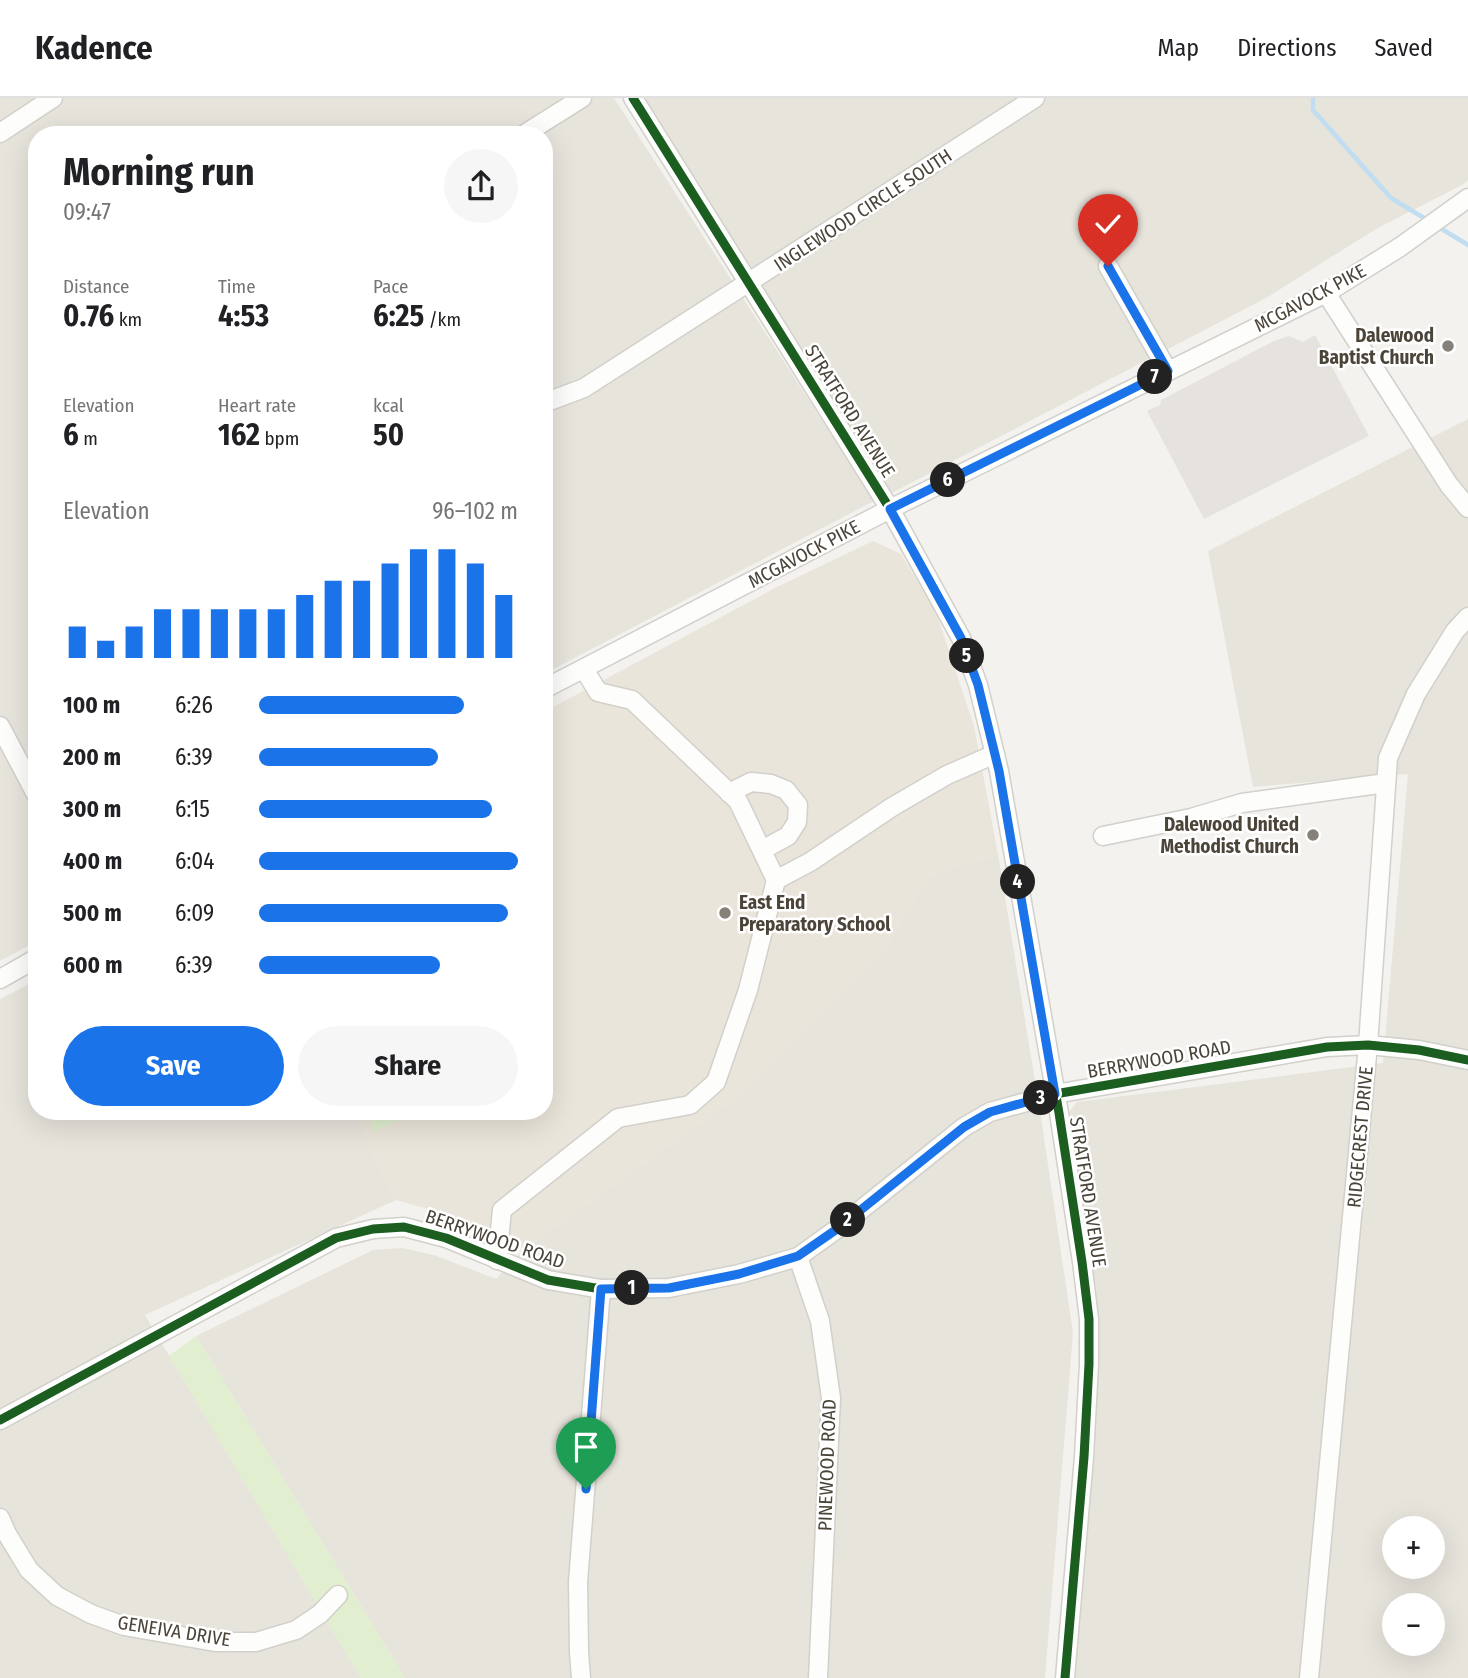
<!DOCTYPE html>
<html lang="en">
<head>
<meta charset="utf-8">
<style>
  body { margin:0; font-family:"Fira Sans Condensed",sans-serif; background:#f6f6f6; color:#202124; height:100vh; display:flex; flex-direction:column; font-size:26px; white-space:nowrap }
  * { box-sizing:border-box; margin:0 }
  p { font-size:23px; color:#757577 }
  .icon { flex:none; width:38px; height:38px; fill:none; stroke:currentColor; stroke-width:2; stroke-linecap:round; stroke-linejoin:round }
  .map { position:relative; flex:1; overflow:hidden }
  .drawer { position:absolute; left:28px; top:28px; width:525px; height:994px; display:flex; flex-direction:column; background:#fff; border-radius:28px; box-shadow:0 7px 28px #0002 }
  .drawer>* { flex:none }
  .tools { position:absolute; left:1382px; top:1418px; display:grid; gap:14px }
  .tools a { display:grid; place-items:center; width:63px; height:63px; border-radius:50%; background:#fff; box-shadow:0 7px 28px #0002; font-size:35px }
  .pin { position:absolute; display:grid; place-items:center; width:60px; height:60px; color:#fff; margin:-72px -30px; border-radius:50% 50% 50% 0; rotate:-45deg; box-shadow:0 0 7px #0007 }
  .pin .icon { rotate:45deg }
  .km { position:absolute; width:35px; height:35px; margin:-18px; border-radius:50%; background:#222; color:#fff; font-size:19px; line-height:35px; text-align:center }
  .round { display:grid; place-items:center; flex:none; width:74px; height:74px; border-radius:37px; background:#f6f6f6 }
  .summary { display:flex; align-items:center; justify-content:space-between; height:119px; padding:0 35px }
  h1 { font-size:38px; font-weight:700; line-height:52px }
  .stats { display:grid; grid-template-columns:repeat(3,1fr); gap:10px; height:119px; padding:7px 35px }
  .stats div { display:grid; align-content:center }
  .stats b { font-size:30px; font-weight:700 }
  .stats small { font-size:19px; font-weight:400 }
  .stats p { font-size:19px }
  .chart { height:196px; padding:14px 35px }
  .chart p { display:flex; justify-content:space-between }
  .chart svg { width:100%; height:126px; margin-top:7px; stroke:#1a73e8; stroke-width:6 }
  .cta { display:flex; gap:14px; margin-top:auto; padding:14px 35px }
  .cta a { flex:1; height:80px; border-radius:42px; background:#1a73e8; color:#fff; font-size:28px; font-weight:700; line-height:80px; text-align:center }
  .cta a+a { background:#f6f6f6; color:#202124 }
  ul { padding:0 35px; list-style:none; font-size:23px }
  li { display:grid; grid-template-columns:112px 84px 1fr; align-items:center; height:52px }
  li i { height:18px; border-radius:9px; background:#1a73e8 }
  header { display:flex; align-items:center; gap:42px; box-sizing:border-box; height:98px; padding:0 35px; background:#fff; border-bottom:2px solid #e0e0e0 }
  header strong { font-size:33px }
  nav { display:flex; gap:38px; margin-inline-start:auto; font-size:24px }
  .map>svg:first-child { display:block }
  .residential { fill:#e7e4dc; fill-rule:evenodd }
  .education { fill:#eae5da }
  .green { fill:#e1eecf }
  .parking { fill:#e6e3df }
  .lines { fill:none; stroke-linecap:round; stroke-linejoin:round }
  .stream { stroke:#c0ddf1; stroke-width:4.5 }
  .minor-casing { stroke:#d2d0cb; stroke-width:21 }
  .minor { stroke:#fdfdfc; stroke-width:18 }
  .cycleway-casing { stroke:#fff; stroke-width:13 }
  .cycleway { stroke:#1b5e20; stroke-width:9 }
  .route-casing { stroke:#fff; stroke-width:14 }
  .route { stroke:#1a73e8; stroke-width:9 }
  .poi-dot { fill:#868178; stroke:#fff; stroke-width:2.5 }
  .labels { text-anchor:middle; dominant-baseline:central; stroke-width:5; stroke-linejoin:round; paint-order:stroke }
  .street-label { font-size:19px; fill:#4b4439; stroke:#fff }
  .poi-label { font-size:19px; font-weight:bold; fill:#4b4439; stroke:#fff; text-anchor:end }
</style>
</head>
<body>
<header>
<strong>Kadence</strong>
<nav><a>Map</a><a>Directions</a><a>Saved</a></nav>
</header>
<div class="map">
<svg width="1468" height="1580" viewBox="0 0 1468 1580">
  <rect width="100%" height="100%" fill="#f4f2ee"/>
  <g class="residential">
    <polygon points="0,0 614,0 874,403 544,576 544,37 37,37 37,843 0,863"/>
    <polygon points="634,0 1468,0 1468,82 1462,87 1376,131 1266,200 888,397"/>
    <path d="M 1468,321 L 1468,1580 L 1069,1580 L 1099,1229 L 1064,1021 L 1077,1004 L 1383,965 L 1408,676 L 1253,689 L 1208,453 ZM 1395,1430 L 1433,1430 L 1433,1468 L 1395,1468 ZM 1395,1507 L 1433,1507 L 1433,1545 L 1395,1545 Z"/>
    <polygon points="998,756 1042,1026 1073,1235 1045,1580 405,1580 196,1238 373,1152 402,1150 434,1157 496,1181 524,1151 727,1006 882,854 931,776"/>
    <polygon points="37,882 37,1013 354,1013 396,1102 145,1217 361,1580 0,1580 0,901"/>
  </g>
  <polygon class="education" points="873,443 901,456 936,514 974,628 998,756 931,776 882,854 727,1006 524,1151 435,1113 396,1102 354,1013 544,1013 544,614 775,490"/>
  <g class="green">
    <polygon points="365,1013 416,1013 375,1034"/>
    <polygon points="196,1238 405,1580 361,1580 169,1258"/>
  </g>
  <polygon class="parking" points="1315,237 1369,338 1204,421 1147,313 1160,307 1161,302 1274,243 1289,238 1303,244"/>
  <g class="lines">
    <g class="stream">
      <polyline points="1313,0 1313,12 1391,100 1429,123"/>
      <polyline points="1437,128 1468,147"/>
    </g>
    <g class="minor-casing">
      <g id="minor">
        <polyline points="633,0 890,411 961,540 978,587 999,673 1059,1015 1082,1164 1089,1221 1089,1266 1084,1359 1065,1580"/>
        <polyline points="0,35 53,0"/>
        <polyline points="523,37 582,0"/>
        <polyline points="1108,168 1168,273"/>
        <polyline points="1326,195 1449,387 1468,410"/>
        <polyline points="544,305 584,290 1035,0"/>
        <polyline points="584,571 598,594 632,602 738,703 776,782 810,764 892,709 947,677 995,656"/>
        <polyline points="544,591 890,411 1326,195 1400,149 1468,100"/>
        <polyline points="0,628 37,698"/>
        <polyline points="729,695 751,684 771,686 786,692 798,707 797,724 788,738 762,752"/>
        <polyline points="1103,738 1191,720 1242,705 1386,685"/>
        <polyline points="0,881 37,860"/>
        <polyline points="798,1159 820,1223 831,1300 818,1580"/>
        <polyline points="497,1162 502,1112 618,1020 690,1007 716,984 748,892 776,782"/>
        <polyline points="0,1322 336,1140 373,1131 404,1129 446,1140 548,1182 601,1191 669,1190 739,1176 798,1159 837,1131 964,1029 990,1014 1055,996 1327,949 1368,947 1419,952 1468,962"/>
        <polyline points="0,1420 7,1436 29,1472 57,1498 91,1516 124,1528 215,1544 256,1544 296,1532 320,1516 338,1497"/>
        <polyline points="581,1580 579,1554 578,1484 601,1191"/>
        <polyline points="1309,1580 1368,947 1388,660 1416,596 1455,533 1468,519"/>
      </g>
    </g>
    <use href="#minor" class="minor"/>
    <g class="cycleway-casing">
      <g id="cycleway">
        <polyline points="633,0 890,411 961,540 978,587 999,673 1059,1015 1082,1164 1089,1221 1089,1266 1084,1359 1065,1580"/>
        <polyline points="0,1322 336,1140 373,1131 404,1129 446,1140 548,1182 601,1191 669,1190 739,1176 798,1159 837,1131 964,1029 990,1014 1055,996 1327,949 1368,947 1419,952 1468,962"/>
      </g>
    </g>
    <use href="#cycleway" class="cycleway"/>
  </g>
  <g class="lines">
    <g class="route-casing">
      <polyline id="route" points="586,1391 601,1191 669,1190 739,1176 798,1158 837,1131 964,1029 990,1014 1055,996 999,673 978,587 961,540 890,411 1168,273 1108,168"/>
    </g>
    <use href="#route" class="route"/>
  </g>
  <g class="poi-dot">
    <circle cx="1448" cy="248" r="7"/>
    <circle cx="1313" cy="737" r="7"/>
    <circle cx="725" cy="815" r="7"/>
  </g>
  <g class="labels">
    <g class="street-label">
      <text transform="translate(863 112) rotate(-33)">INGLEWOOD CIRCLE SOUTH</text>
      <text transform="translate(1310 200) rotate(-28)">MCGAVOCK PIKE</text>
      <text transform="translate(850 313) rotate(58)">STRATFORD AVENUE</text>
      <text transform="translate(804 456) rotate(-28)">MCGAVOCK PIKE</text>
      <text transform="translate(1159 961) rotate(-10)">BERRYWOOD ROAD</text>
      <text transform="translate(1360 1039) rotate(-85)">RIDGECREST DRIVE</text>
      <text transform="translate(1088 1094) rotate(81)">STRATFORD AVENUE</text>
      <text transform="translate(495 1141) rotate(19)">BERRYWOOD ROAD</text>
      <text transform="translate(827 1367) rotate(-88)">PINEWOOD ROAD</text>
      <text transform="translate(174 1533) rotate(9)">GENEIVA DRIVE</text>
    </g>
    <g class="poi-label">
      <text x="1434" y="237">Dalewood<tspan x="1434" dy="22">Baptist Church</tspan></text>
      <text x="1299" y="726">Dalewood United<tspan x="1299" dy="22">Methodist Church</tspan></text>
      <text x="739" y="804" text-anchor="start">East End<tspan x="739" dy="22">Preparatory School</tspan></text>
    </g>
  </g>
</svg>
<div class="tools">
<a>+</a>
<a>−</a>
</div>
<div class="pin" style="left:586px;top:1391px;background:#1e9e55"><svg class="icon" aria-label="arrive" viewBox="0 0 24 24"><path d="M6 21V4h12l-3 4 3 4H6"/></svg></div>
<div class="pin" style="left:1108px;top:168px;background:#d93025"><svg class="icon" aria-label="check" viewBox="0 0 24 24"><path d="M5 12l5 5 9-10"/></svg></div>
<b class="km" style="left:632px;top:1190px">1</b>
<b class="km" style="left:848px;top:1122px">2</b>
<b class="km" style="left:1041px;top:1000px">3</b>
<b class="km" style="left:1018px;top:784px">4</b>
<b class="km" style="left:967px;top:558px">5</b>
<b class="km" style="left:948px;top:382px">6</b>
<b class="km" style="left:1155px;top:279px">7</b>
<section class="drawer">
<div class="summary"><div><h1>Morning run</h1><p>09:47</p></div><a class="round"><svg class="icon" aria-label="share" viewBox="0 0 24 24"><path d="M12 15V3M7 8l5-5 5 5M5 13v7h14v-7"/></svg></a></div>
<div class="stats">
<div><p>Distance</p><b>0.76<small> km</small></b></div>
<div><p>Time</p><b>4:53</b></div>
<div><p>Pace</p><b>6:25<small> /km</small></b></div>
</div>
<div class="stats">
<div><p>Elevation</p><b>6<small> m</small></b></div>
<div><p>Heart rate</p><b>162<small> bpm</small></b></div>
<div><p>kcal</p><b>50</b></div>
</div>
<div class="chart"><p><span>Elevation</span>96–102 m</p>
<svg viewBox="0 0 160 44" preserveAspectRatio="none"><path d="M5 44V33M15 44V38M25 44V33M35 44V27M45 44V27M55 44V27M65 44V27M75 44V27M85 44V22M95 44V17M105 44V17M115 44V11M125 44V6M135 44V6M145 44V11M155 44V22"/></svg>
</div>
<ul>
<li><b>100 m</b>6:26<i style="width:79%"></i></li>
<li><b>200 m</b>6:39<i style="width:69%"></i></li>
<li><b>300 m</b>6:15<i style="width:90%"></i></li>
<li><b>400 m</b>6:04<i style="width:100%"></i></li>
<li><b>500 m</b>6:09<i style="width:96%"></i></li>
<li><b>600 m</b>6:39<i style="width:70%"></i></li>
</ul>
<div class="cta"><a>Save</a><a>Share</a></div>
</section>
</div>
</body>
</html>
